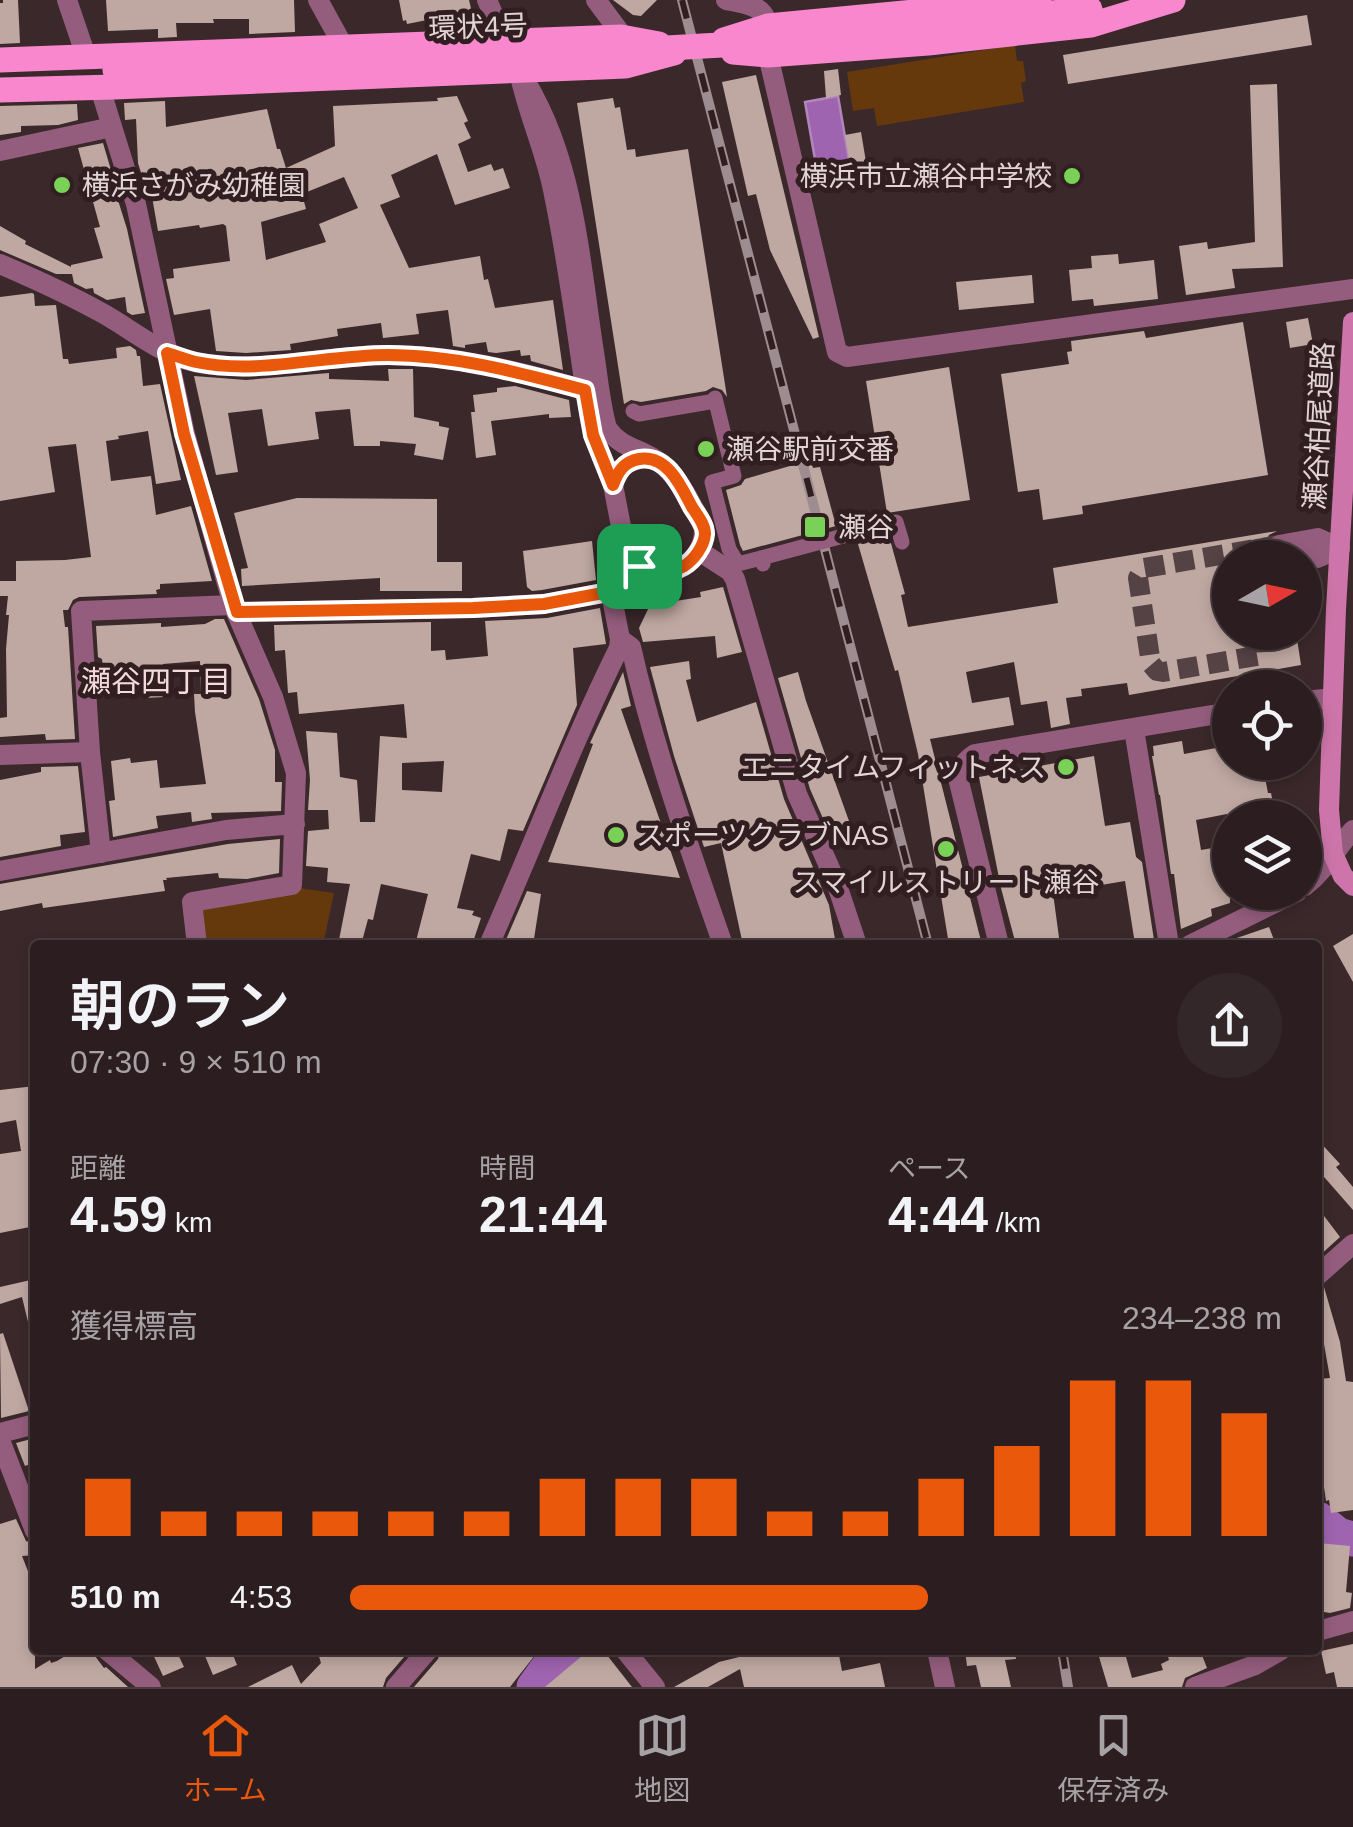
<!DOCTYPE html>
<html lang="ja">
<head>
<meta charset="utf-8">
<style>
  body { margin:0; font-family:Arial,"Noto Sans JP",sans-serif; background:#342729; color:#f1f3f6; height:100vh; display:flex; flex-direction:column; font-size:38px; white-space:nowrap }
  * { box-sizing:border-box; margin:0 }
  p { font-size:32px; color:#a6a2a5 }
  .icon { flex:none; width:55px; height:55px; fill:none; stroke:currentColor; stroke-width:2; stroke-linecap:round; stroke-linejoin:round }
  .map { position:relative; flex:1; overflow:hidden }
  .side { position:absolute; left:30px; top:940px; width:1292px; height:715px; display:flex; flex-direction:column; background:#2c1e20; border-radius:10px; box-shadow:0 5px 15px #0003,0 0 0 2px #483c3e }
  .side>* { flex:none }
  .needle { width:65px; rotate:81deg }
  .controls { position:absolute; left:1212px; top:540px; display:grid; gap:20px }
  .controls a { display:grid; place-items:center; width:110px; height:110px; border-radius:50%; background:#2c1e20; box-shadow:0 5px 15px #0003,0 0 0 2px #483c3e; font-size:50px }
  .pin { position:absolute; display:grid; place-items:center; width:85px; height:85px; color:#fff; margin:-42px; border-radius:20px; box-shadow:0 5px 15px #0006 }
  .round { display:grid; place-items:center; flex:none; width:105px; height:105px; border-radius:52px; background:#342729 }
  .overview { display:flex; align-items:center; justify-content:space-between; height:170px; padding:0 40px }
  h1 { font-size:55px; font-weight:600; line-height:75px }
  .stats { display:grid; grid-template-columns:repeat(3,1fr); gap:15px; height:170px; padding:10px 40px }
  .stats div { display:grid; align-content:center }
  .stats b { font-size:50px; font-weight:600 }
  .stats small { font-size:28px; font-weight:400 }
  .stats p { font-size:28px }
  .chart { height:280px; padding:20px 40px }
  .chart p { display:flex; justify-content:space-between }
  .chart svg { width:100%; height:180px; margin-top:10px; stroke:#ea580c; stroke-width:6 }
  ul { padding:0 40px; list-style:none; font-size:32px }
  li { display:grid; grid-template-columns:160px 120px 1fr; align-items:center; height:75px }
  li i { height:25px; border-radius:12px; background:#ea580c }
  .dock { display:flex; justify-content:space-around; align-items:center; height:140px; border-top:2px solid #483c3e; background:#2c1e20; font-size:28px; color:#a6a2a5 }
  .dock a { display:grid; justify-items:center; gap:5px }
  .dock .active { color:#ea580c }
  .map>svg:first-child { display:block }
  .green { fill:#65390b }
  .water { fill:#9f64b0; stroke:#b386bb; stroke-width:2.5 }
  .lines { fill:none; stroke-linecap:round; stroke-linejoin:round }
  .river { stroke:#9f64b0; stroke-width:35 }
  .building { fill:#c0a8a2; fill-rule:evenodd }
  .minor-tunnel { stroke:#544245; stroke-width:20; stroke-dasharray:20 10; stroke-linecap:butt }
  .pedestrian { stroke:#945d7d; stroke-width:15 }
  .minor { stroke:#945d7d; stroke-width:20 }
  .tertiary { stroke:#945d7d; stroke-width:20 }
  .secondary { stroke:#cd75aa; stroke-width:20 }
  .primary { stroke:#f987cd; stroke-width:25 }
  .rail-casing { stroke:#9d8d90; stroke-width:10 }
  .rail { stroke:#311e21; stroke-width:6; stroke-dasharray:19; stroke-linecap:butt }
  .pedestrian-bridge { stroke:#945d7d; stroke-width:15 }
  .primary-bridge { stroke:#f987cd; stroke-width:25 }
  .route-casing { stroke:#fff; stroke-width:20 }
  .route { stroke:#ea580c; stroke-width:12 }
  .poi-dot { fill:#7ad157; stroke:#311e21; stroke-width:4 }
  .labels { text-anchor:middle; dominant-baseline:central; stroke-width:10; stroke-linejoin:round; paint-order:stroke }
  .street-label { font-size:28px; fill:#e2d4d6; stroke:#311e21 }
  .poi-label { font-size:28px; fill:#e2d4d6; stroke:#311e21; text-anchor:start }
  .neighbourhood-label { font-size:30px; fill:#f4dadd; stroke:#311e21 }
</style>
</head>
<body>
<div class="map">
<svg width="1353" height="1687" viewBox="0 0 1353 1687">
  <rect width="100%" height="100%" fill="#3b282b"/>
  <g class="green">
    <polygon points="1015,45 1017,61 1023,61 1026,81 1021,83 1024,102 877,126 874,108 853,111 847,72"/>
    <polygon points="299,888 334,893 323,945 204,945 198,905"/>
  </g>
  <polygon class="water" points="838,96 850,166 817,171 805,102"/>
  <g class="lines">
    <g class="river">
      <polyline points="1318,1519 1338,1535 1353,1539"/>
      <polyline points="534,1687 547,1669 565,1650"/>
    </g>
  </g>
  <g class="building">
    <polygon points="3,0 18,0 20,43 0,44 0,3 3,3"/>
    <polygon points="106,0 294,0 295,32 249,34 249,19 213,19 214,23 176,23 177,37 158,38 158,29 108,31"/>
    <polygon points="399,0 469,0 472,13 477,12 480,26 428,28 427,20 407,24 406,20 403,21"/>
    <polygon points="613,0 657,0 641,16 633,15"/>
    <polygon points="1307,15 1312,45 1068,84 1063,55"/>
    <polygon points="838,69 841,95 826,98 824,71"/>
    <polygon points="756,75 819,337 813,339 770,250 756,194 748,196 722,82"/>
    <polygon points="1277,84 1283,267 1232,269 1235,288 1186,295 1179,246 1207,242 1208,249 1255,242 1250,85"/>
    <path d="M 457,96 L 468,121 L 464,123 L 471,138 L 458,144 L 468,172 L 491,164 L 494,171 L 503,168 L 510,188 L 455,205 L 437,154 L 391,175 L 400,197 L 380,205 L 409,268 L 480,256 L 484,280 L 488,279 L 495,308 L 553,300 L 563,370 L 531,361 L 530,355 L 521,356 L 520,350 L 496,353 L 488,352 L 486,342 L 465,345 L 465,348 L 453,346 L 448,310 L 416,314 L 419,334 L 383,338 L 381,323 L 337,329 L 338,336 L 290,344 L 291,350 L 246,353 L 216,351 L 210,309 L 174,315 L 166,279 L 174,278 L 173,269 L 230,261 L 226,226 L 223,224 L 200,228 L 199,225 L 158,231 L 151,191 L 147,192 L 138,163 L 136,119 L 125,120 L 124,103 L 165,101 L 166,127 L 267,109 L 277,149 L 280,149 L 286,168 L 335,146 L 333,106 L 438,101 L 437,98 ZM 344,177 L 358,208 L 319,224 L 326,242 L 266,260 L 261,222 L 306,209 L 302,194 Z"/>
    <polygon points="613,98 615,108 620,107 627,150 635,149 636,157 688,149 727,397 722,390 713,387 706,391 641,402 631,400 624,404 577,103"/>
    <polygon points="77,104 78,120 58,125 21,126 21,132 0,135 0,106"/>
    <polygon points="861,132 868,174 852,177 845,135"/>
    <polygon points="103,143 119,197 117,197 127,229 145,313 132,315 127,312 125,297 107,300 94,293 93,288 86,289 74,283 72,274 56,274 0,250 0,226 26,241 25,244 71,267 71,265 103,258 94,228 100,227 78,148"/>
    <polygon points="1118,254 1119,264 1154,260 1158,299 1094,306 1093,299 1072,301 1069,270 1092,268 1091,256"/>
    <polygon points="1032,275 1034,303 959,310 956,282"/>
    <polygon points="32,293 34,294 35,306 56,305 63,359 68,359 69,364 117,358 116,348 130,346 136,350 137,356 140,356 143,386 160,384 181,480 156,484 148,431 118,436 119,439 106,441 111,481 151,476 156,515 191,506 212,581 160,584 160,589 156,590 157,594 79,597 73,600 68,610 63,610 65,627 68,627 75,739 46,740 45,734 0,737 0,718 7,717 6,649 9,615 6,615 8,596 0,596 0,581 16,581 16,561 65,560 91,557 76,444 48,447 55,492 0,501 0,297"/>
    <polygon points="1308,318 1313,344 1290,348 1286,322"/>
    <polygon points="1243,322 1268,475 1082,506 1083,514 1043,520 1039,489 1018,492 1001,374 1069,364 1067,352 1072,351 1071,341 1144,331 1146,338"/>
    <polygon points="949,367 970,500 887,513 866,381"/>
    <polygon points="388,369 413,369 414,417 439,422 439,426 449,428 443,460 414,455 416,444 380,441 380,446 354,446 350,409 315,412 319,439 268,446 262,409 228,413 238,472 216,475 194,376 246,380 329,373 329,379 389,381"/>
    <polygon points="515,386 569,400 571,417 549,418 549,414 491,421 496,455 476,458 471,412 475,412 473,395 497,392 497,388"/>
    <polygon points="811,460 813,468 820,467 836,526 743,551 740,545 726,490 741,485 745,479"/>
    <polygon points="297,498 437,499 437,562 462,562 462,591 380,591 380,578 242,586 241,569 248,568 234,513"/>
    <polygon points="1277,531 1269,535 1266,541 1268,553 1274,558 1230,558 1230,632 1296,632 1301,665 1129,695 1127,683 1081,689 1082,696 1066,698 1070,724 1051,728 1047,701 1021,705 1014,662 966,672 972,703 1009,697 1014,725 930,739 982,945 949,945 918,754 898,670 895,671 858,544 870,541 881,544 889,536 905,594 901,595 908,627 1058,603 1053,568"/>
    <polygon points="592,541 596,580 542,590 532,591 527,587 523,551"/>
    <polygon points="723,587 742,652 717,658 715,636 643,642 639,628 650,605 701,597 700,592"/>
    <path d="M 600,608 L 606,644 L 573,648 L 577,705 L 523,831 L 508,829 L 500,861 L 471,854 L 457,908 L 474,911 L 472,915 L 481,918 L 472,945 L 415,945 L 428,894 L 381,884 L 373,920 L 368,919 L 361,945 L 338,945 L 350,884 L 327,882 L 328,868 L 306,866 L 308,831 L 329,829 L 328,810 L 308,810 L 310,780 L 306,731 L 337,733 L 340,777 L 357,780 L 360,822 L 375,822 L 380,736 L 407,738 L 404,704 L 299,714 L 297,692 L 288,693 L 285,650 L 275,651 L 274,625 L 431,622 L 431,651 L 445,650 L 446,660 L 488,656 L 485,621 L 547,618 ZM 444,761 L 442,792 L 402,790 L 402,763 Z"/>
    <polygon points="215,619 224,619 259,699 275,750 275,782 282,782 281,811 211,813 212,819 192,822 191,812 156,816 158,828 113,837 109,801 115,800 111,761 130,758 131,763 157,760 160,788 206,784 195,712 194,694 201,694 200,661 163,664 164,697 144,698 144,690 109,694 108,685 105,685 102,659 98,657 96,626 161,623 161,627 205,624"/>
    <polygon points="689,661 691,679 686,680 697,722 756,702 784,799 829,905 836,945 743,945 721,843 704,847 674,756 650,667"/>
    <polygon points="623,672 631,706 621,709 680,878 548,862 593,744 590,743"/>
    <polygon points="798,672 806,701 854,835 833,841 810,789 778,678"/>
    <polygon points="1230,733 1230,762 1262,762 1268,793 1271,793 1274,808 1271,809 1272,818 1228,818 1227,814 1196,820 1201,850 1230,845 1230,903 1211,909 1212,916 1181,929 1174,874 1171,874 1160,795 1159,795 1152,756 1154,756 1153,746 1182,741 1184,754 1216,748 1214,736"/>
    <polygon points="1094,756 1105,826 1130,822 1136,857 1142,862 1154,940 1135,944 1125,881 1053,893 1060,945 1016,945 1001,888 979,777"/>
    <polygon points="78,766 85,832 60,835 61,846 0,857 0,780 41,772 41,767"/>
    <polygon points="280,839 279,873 247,879 219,878 218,873 166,878 167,880 163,880 165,891 43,908 42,903 0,911 0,884 228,844"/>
    <polygon points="527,891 541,894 533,945 505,942"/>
    <polygon points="1269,927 1276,945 1225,945 1231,940"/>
    <polygon points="1353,934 1353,982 1333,946"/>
    <polygon points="35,1086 35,1187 31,1187 35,1202 35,1226 0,1233 0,1154 21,1151 16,1120 0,1123 0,1090"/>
    <polygon points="1318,1140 1340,1164 1336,1167 1353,1187 1353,1210 1318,1170"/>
    <polygon points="1318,1208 1340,1237 1318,1257"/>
    <polygon points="35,1279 35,1326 29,1326 22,1297 0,1304 0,1287"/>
    <polygon points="1324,1287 1340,1342 1346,1381 1353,1382 1353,1510 1331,1513 1329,1500 1326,1501 1323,1480 1319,1480 1318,1459 1318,1379 1330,1378 1324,1344 1318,1346 1318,1288"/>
    <polygon points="3,1333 29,1411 1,1418 0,1334"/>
    <polygon points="35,1438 35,1462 25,1466 16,1443"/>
    <polygon points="16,1519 26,1541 35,1544 35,1555 22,1556 35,1589 35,1669 50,1660 51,1663 57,1661 75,1650 93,1650 95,1656 104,1668 106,1667 128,1687 0,1687 0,1524"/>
    <polygon points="1318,1543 1350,1546 1346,1592 1352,1593 1350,1608 1330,1613 1318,1611 1321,1592 1318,1592"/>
    <polygon points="1353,1644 1353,1687 1337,1687 1334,1672 1326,1674 1321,1651"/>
    <polygon points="151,1650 176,1650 184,1667 163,1676"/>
    <polygon points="220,1650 231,1650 237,1665 213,1675 205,1656"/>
    <polygon points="317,1650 410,1650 386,1678 383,1687 248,1687 292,1665 301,1684 321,1663"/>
    <polygon points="441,1650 539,1650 510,1687 414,1687 438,1659"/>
    <polygon points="589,1650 603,1650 632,1687 545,1687"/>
    <polygon points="767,1650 838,1650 842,1671 880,1663 885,1687 744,1687 740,1669 708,1687 674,1687 719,1662"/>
    <polygon points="965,1650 1015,1650 1016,1659 1005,1660 1011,1687 981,1687 976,1665 967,1666"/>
    <polygon points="1097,1650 1124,1650 1132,1678 1163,1670 1161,1664 1169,1660 1166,1650 1200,1650 1207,1668 1185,1678 1182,1687 1108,1687"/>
  </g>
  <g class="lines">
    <polyline class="minor-tunnel" points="1265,632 1266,652 1262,655 1163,672 1157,671 1151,664 1138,578 1144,568 1279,545"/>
    <g class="pedestrian">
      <polyline points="715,398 734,476 712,482 729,549 738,564 761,558"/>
      <polyline points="633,411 639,414 715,401"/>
      <polyline points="877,527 896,522 902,542"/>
    </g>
    <g class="minor">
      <polyline points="67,0 86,56"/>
      <polyline points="318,0 345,49"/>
      <polyline points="596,0 619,31 623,50"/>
      <path d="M 726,0 C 770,7 768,13 768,55 L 837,352 L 847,357 L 1353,289"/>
      <path d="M 519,71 C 574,154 579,256 594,352 C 598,377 600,403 607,428 C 621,449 641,448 659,462 C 680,477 691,505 704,527 C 706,572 649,588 626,552 L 613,485 L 593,435 L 590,420 C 578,343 569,266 553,190 C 545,149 527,112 519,71 Z"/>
      <polyline points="100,88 136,204 185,434 233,605 273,697 296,773 292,885 192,902 197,945"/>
      <polyline points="0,151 112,127"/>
      <path d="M 0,264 C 35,279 70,295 104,314 C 134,331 163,356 198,363 C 262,374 326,355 389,355 C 456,355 521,372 585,390"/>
      <polyline points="1279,545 1318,538 1340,548"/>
      <polyline points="699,551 730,571 735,579 797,794 836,882 857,945"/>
      <polyline points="1305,560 1317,558 1340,548"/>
      <polyline points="237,612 473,608 544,604 619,590 630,581 639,566"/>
      <path d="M 620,639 L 631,647 C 654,749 689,847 723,945"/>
      <polyline points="1305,701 1333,698"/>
      <polyline points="1134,729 1169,945"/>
      <polyline points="0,755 90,752"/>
      <polyline points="101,853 90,752 81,611 233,605"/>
      <polyline points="0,871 226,830 295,824"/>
      <path d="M 1305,886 C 1325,871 1336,848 1353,830"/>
      <path d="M 489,945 C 533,846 571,745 619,648 L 620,639 L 611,593"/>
      <path d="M 999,945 L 958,778 C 961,766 965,761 975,754 L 1230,712"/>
      <polyline points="1190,945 1297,892"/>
      <polyline points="1318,1275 1353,1244"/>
      <polyline points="0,1433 35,1424"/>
      <polyline points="0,1440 35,1531"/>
      <polyline points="1318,1631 1353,1621"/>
      <polyline points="107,1650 151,1687"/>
      <polyline points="625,1650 655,1687"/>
      <polyline points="937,1650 945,1687"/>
      <polyline points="396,1687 428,1650"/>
      <polyline points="1195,1687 1255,1665 1281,1650"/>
    </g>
    <polyline class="tertiary" points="487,0 510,53"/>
    <polyline class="secondary" points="1353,322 1336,609 1329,810 1333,854 1343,876 1353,886"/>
    <g class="primary">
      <polyline points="724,40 768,26 1039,0"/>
      <polyline points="733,52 768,55 928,43 1091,25 1173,0"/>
      <polyline points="0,60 621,37 659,44"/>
      <polyline points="0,90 114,87 626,66 674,53"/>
    </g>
    <g class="rail-casing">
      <g id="rail">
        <polyline points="682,0 928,945"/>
        <polyline points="1062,1650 1068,1687"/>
      </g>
    </g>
    <use href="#rail" class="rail"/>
    <polyline class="pedestrian-bridge" points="763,564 761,558 877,527 878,533"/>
    <polyline class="primary-bridge" points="115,70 559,54 775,42 1090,9"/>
  </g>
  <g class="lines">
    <g class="route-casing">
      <path id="route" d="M 167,353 C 177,356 187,360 196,362 C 259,375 325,355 388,355 C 455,355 521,373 585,390 L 593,435 L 613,485 C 618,471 624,462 639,459 C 667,454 681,486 692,507 C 697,515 705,524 705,534 C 704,546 694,560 684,566 C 670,574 653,573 639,566 L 630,581 L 619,590 L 544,604 L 473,608 L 237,612 L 184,434 Z"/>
    </g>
    <use href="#route" class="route"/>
  </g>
  <g class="poi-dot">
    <circle cx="1072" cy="176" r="10"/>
    <circle cx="62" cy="185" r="10"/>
    <circle cx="706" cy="449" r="10"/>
    <rect x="803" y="515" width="24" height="24" rx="5"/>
    <circle cx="1066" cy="767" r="10"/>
    <circle cx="616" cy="835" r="10"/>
    <circle cx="946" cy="849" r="10"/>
  </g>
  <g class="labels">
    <g class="street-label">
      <text transform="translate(478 27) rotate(-2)">環状4号</text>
      <text transform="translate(1319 426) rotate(-87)">瀬谷柏尾道路</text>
    </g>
    <g class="poi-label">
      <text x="1052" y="176" text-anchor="end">横浜市立瀬谷中学校</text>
      <text x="82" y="185">横浜さがみ幼稚園</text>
      <text x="726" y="449">瀬谷駅前交番</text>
      <text x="838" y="527">瀬谷</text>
      <text x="1046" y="767" text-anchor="end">エニタイムフィットネス</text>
      <text x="636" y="835">スポーツクラブNAS</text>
      <text x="946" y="882" text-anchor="middle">スマイルストリート瀬谷</text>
    </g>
    <g class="neighbourhood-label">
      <text x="156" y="681">瀬谷四丁目</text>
    </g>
  </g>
</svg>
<div class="controls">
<a><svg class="needle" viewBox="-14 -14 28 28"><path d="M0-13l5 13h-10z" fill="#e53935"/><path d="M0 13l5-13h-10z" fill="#a6a2a5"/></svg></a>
<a><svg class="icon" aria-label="locate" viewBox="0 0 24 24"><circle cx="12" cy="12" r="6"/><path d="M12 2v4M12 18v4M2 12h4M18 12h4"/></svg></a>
<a><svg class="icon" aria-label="layers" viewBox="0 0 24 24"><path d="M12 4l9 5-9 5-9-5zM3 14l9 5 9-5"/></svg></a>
</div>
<div class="pin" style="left:639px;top:566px;background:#1e9e55"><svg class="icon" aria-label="arrive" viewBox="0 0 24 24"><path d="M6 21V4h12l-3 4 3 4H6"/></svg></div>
<section class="side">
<div class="overview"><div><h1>朝のラン</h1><p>07:30 · 9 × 510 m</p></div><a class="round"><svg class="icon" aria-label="share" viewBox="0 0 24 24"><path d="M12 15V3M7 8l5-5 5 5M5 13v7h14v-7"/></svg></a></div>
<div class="stats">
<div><p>距離</p><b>4.59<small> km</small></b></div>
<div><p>時間</p><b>21:44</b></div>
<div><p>ペース</p><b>4:44<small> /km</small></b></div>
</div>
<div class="chart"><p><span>獲得標高</span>234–238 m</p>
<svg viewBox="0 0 160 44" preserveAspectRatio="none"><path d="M5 44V30M15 44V38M25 44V38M35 44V38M45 44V38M55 44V38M65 44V30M75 44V30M85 44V30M95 44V38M105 44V38M115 44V30M125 44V22M135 44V6M145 44V6M155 44V14"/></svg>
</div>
<ul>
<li><b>510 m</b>4:53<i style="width:62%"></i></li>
</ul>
</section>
</div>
<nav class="dock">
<a class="active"><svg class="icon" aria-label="home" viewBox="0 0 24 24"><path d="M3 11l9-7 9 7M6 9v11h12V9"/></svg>ホーム</a>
<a><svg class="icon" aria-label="map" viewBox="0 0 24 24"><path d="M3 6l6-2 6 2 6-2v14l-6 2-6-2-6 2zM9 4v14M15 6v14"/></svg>地図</a>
<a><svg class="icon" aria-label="saved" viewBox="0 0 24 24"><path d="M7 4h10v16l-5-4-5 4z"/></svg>保存済み</a>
</nav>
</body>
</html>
